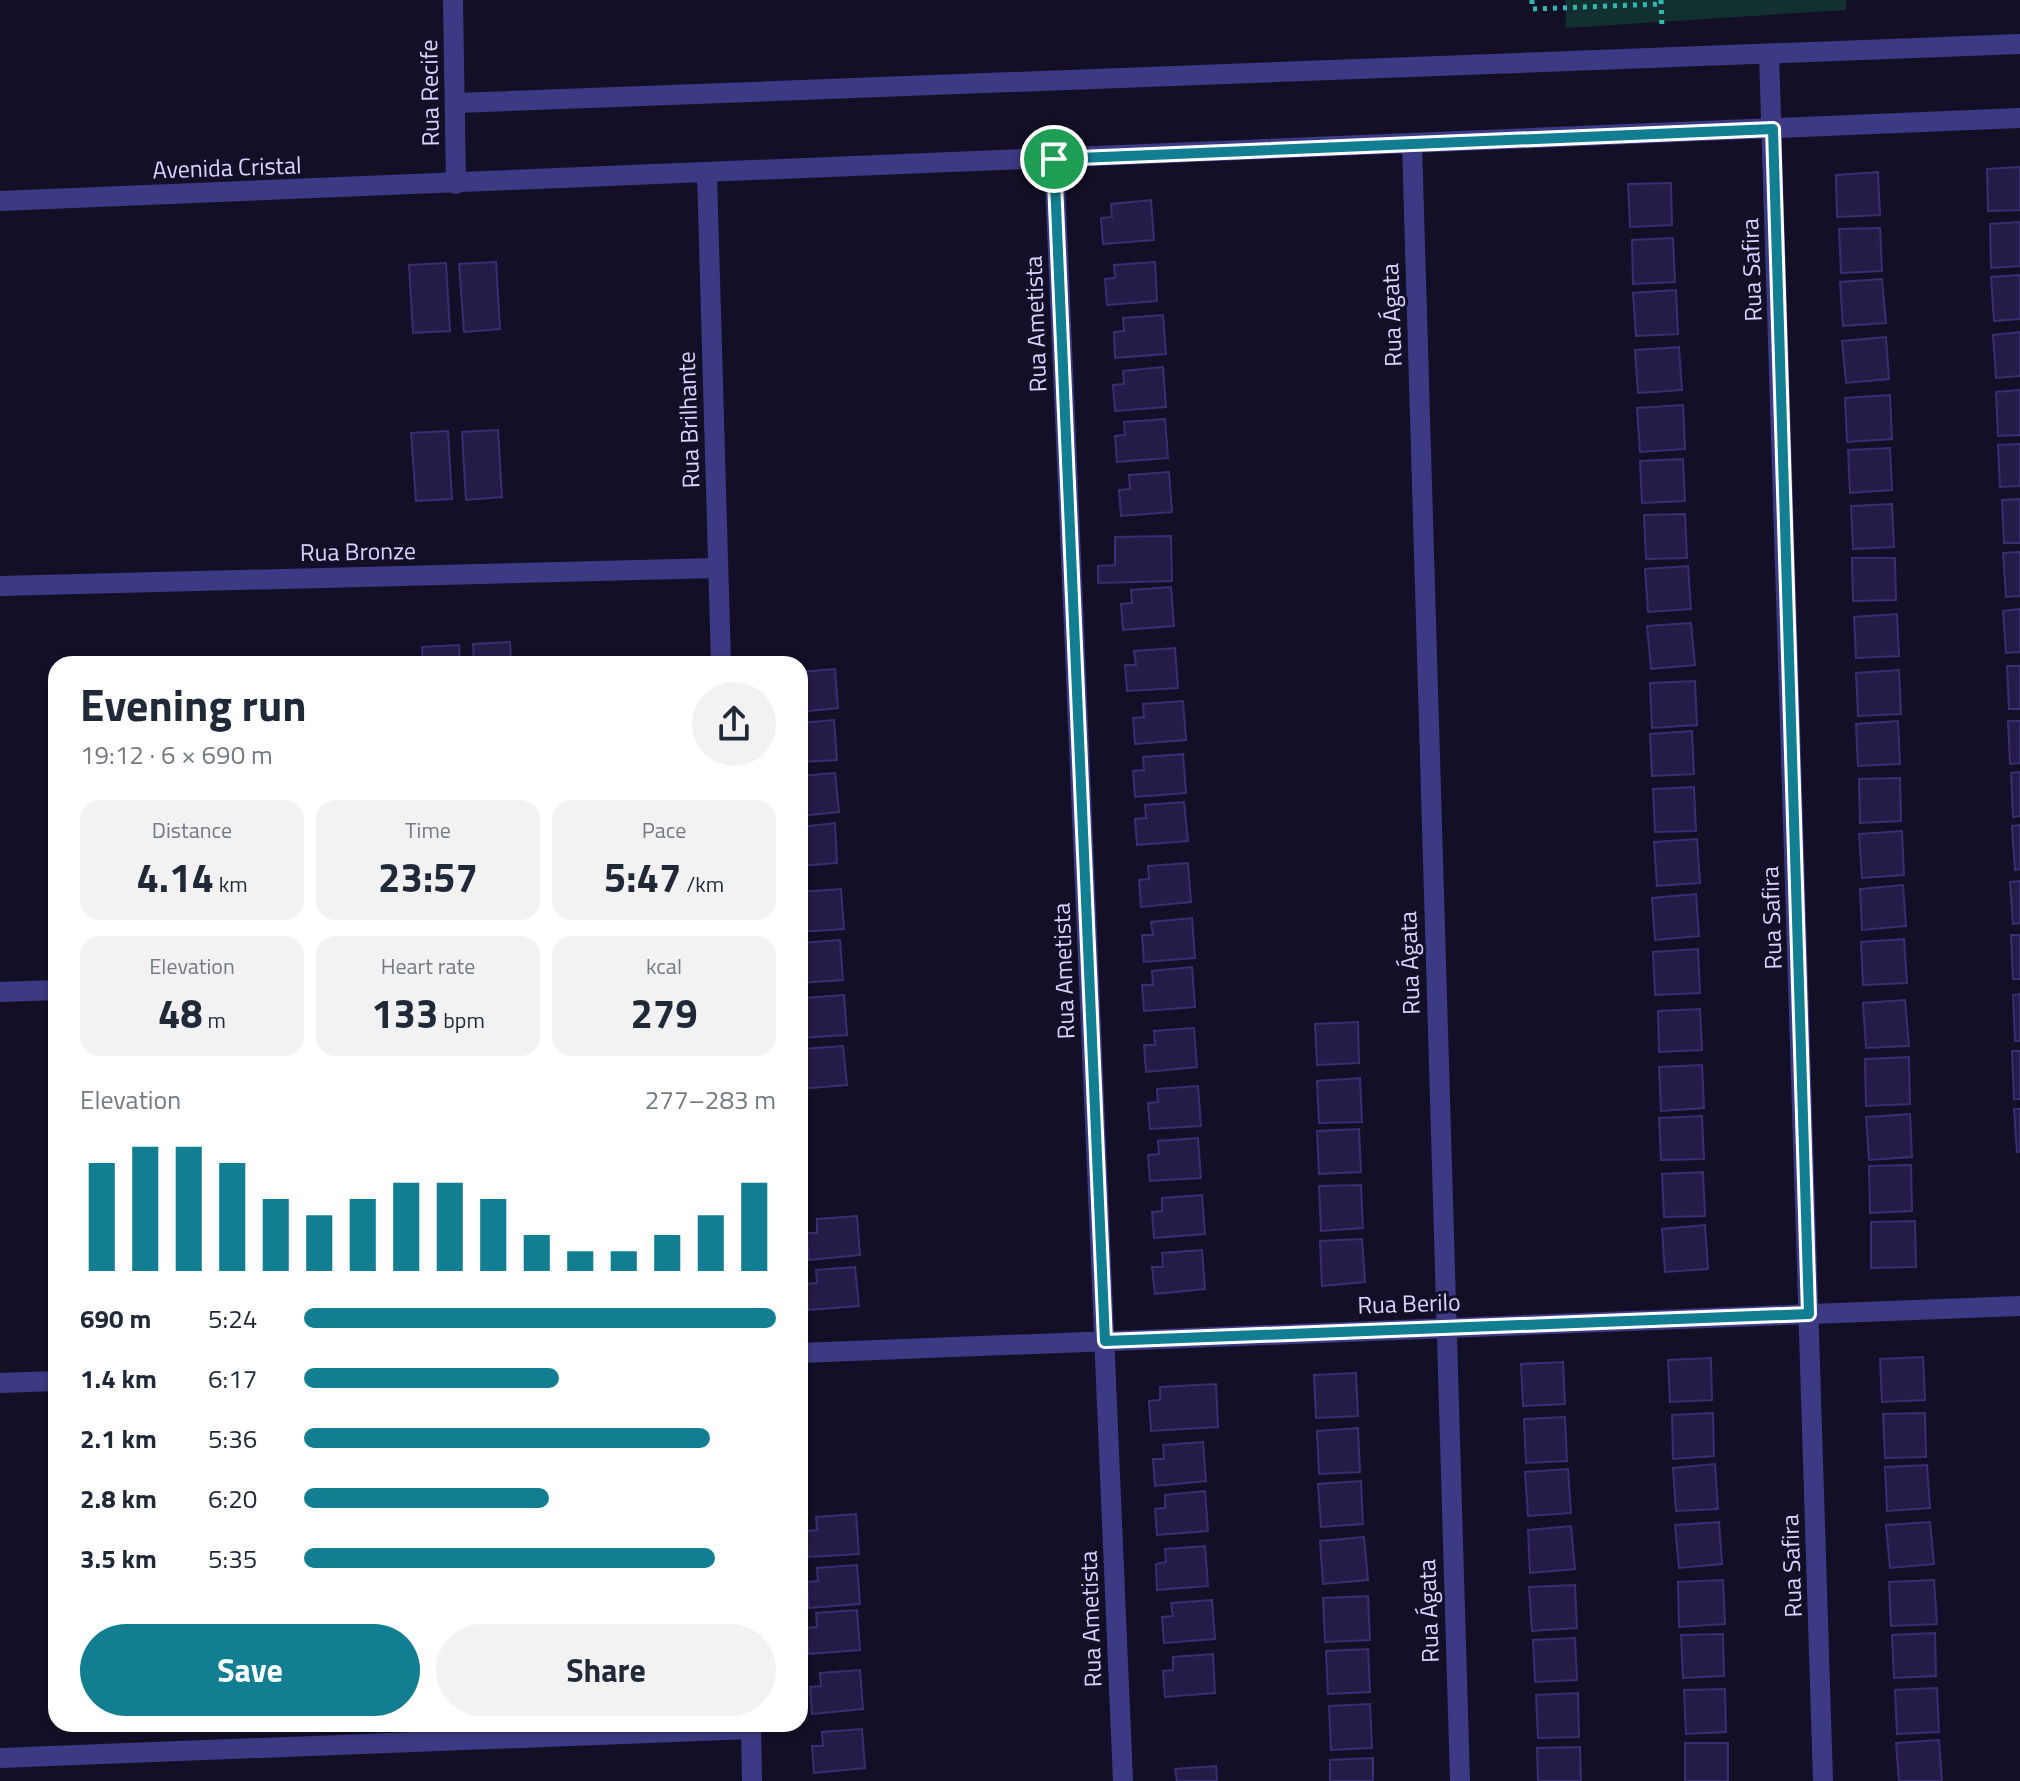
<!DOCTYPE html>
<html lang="en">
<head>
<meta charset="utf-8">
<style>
  body { margin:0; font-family:"Titillium Web",sans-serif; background:#f2f2f3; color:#1f2937; height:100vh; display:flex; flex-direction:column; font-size:30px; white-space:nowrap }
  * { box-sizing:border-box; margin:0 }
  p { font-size:26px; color:#747a83 }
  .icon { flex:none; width:44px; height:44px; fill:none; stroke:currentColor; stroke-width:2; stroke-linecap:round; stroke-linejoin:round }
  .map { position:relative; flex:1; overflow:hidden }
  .drawer { position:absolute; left:48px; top:656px; width:760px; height:1076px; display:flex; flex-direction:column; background:#fff; border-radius:24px; box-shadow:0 2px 6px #0004 }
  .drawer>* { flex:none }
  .pin { position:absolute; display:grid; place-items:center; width:68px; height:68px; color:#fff; margin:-34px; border:4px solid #fff; border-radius:50%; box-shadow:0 2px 8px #0007 }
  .round { display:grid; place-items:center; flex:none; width:84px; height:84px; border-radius:42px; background:#f2f2f3 }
  .summary { display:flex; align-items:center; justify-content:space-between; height:136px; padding:0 32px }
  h1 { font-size:44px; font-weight:700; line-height:60px }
  .stats { display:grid; grid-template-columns:repeat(3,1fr); gap:12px; height:136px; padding:8px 32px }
  .stats div { display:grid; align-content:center; border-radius:20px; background:#f2f2f3; text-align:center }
  .stats b { font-size:40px; font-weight:700 }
  .stats small { font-size:22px; font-weight:400 }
  .stats p { font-size:22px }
  .chart { height:224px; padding:16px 32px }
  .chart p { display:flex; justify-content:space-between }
  .chart svg { width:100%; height:144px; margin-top:8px; stroke:#117e91; stroke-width:6 }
  .button { display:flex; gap:16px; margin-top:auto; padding:16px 32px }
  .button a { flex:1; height:92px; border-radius:48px; background:#117e91; color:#fff; font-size:32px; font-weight:700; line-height:92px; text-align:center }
  .button a+a { background:#f2f2f3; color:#1f2937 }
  ul { padding:0 32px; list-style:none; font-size:26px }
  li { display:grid; grid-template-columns:128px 96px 1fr; align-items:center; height:60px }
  li i { height:20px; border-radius:10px; background:#117e91 }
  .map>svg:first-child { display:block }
  .green { fill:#12302f }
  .building { fill:#241b47; stroke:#3b2d73; stroke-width:2 }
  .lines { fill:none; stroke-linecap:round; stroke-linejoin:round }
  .path { stroke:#2fb8b0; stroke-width:5; stroke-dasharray:4 6; stroke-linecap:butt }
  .minor { stroke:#3d3a85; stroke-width:20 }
  .route-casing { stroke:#fff; stroke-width:16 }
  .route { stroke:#117e91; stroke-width:10 }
  .labels { text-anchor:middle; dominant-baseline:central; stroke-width:6; stroke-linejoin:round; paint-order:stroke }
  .street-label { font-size:24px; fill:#d9d4ff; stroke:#130f26 }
</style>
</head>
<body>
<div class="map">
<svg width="2020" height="1781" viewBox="0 0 2020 1781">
  <rect width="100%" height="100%" fill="#130f26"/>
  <polygon class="green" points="1565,0 1846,0 1846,10 1566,28"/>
  <g class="building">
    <polygon points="2020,167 2020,210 1988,211 1987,169"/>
    <polygon points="1878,172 1880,215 1837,217 1836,175"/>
    <polygon points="1671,183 1672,225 1630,227 1628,184"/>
    <polygon points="1151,200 1154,240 1103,244 1101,218 1112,217 1111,204"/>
    <polygon points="2020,222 2020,266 1991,268 1990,224"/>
    <polygon points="1880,228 1882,271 1841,273 1839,229"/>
    <polygon points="1673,238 1675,282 1633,284 1632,240"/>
    <polygon points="496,262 500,329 464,332 459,264"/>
    <polygon points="1155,262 1157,301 1107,305 1105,279 1115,278 1114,265"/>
    <polygon points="446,263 450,331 413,333 409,265"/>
    <polygon points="2020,275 2020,319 1994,321 1991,277"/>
    <polygon points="1882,279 1886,323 1843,326 1840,282"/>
    <polygon points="1676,290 1678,334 1636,336 1633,293"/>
    <polygon points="1163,315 1166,354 1115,358 1114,332 1124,331 1123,318"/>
    <polygon points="2020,332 2020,376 1996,378 1993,335"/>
    <polygon points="1886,337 1889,379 1846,383 1842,341"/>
    <polygon points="1679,347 1682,390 1638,393 1635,350"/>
    <polygon points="1163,367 1166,407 1115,411 1113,385 1124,384 1123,371"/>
    <polygon points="2020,390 2020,435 1998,436 1996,392"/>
    <polygon points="1890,395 1892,439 1847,442 1845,398"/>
    <polygon points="1683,405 1685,449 1640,452 1637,408"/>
    <polygon points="1165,419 1168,458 1117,462 1115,436 1125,435 1124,422"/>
    <polygon points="498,430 502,497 466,500 462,432"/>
    <polygon points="448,431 452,499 416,501 411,433"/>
    <polygon points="2020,444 2020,486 2000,487 1998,445"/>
    <polygon points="1890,448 1892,490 1850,493 1848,450"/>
    <polygon points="1683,459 1685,501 1642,503 1640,461"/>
    <polygon points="1169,472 1172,512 1121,516 1119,490 1130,489 1129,475"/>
    <polygon points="2020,499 2020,543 2004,543 2002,500"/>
    <polygon points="1892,504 1894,547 1853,549 1851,506"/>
    <polygon points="1685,514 1687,558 1646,559 1644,515"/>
    <polygon points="1171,536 1172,581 1098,583 1098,566 1115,565 1115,537"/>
    <polygon points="2020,552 2020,596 2006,597 2003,553"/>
    <polygon points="1852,558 1895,558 1896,600 1853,601"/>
    <polygon points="1688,566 1691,609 1648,612 1645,569"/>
    <polygon points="1171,587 1174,626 1123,630 1121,604 1132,603 1131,590"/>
    <polygon points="2020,609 2020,652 2006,653 2003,611"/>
    <polygon points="1897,614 1899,656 1856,658 1854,617"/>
    <polygon points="1691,623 1695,665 1651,669 1647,626"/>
    <polygon points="510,642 511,664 474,664 473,644"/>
    <polygon points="459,645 460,664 423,664 422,647"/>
    <polygon points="1175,648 1178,688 1127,691 1125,665 1136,665 1134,651"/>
    <polygon points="2007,666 2020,666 2020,709 2009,709"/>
    <polygon points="835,669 838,708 800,712 800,672"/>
    <polygon points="1899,670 1901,714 1858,716 1856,673"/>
    <polygon points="1695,681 1697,725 1652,728 1650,683"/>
    <polygon points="1183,701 1186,740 1135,744 1133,718 1144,717 1143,704"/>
    <polygon points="834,720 837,760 800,762 800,723"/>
    <polygon points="1898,721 1900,764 1858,766 1856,724"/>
    <polygon points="2008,721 2020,721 2020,763 2010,764"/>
    <polygon points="1692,731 1694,774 1652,776 1650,734"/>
    <polygon points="1183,754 1186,793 1135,797 1133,771 1144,770 1143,757"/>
    <polygon points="2020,772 2020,816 2013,817 2011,773"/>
    <polygon points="835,773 839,812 800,816 800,776"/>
    <polygon points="1900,778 1901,821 1860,823 1859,779"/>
    <polygon points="1694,787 1696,831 1655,832 1653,789"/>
    <polygon points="1184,802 1188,841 1137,845 1135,819 1146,818 1145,805"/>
    <polygon points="835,823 837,863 800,866 800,827"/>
    <polygon points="2020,825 2020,869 2015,870 2012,826"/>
    <polygon points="1902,831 1904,875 1862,878 1859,834"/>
    <polygon points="1697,839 1700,883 1657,886 1654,842"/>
    <polygon points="1188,863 1191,902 1141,907 1139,880 1149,879 1148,866"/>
    <polygon points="2020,881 2020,923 2013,924 2010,882"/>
    <polygon points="1903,885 1906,926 1862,930 1860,889"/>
    <polygon points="841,889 844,929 800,932 800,892"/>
    <polygon points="1696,894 1699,936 1655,940 1652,898"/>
    <polygon points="1192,918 1195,958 1144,962 1142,935 1153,935 1151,922"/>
    <polygon points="2011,935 2020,935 2020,979 2013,979"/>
    <polygon points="1904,939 1907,983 1863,985 1861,942"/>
    <polygon points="840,940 843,980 800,983 800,943"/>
    <polygon points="1698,949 1700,993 1655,995 1653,952"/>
    <polygon points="1192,967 1195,1007 1144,1011 1142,985 1153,985 1152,971"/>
    <polygon points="2020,994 2020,1041 2015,1041 2013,995"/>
    <polygon points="844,995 847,1035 800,1038 804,998"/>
    <polygon points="1905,1000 1909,1046 1866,1048 1863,1003"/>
    <polygon points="1700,1009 1702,1050 1659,1052 1658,1011"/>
    <polygon points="1358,1022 1359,1063 1317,1065 1315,1024"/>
    <polygon points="1194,1028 1197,1067 1146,1072 1144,1045 1155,1045 1154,1031"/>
    <polygon points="843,1046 847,1085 800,1089 803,1049"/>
    <polygon points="2012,1051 2020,1051 2020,1099 2014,1099"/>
    <polygon points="1909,1057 1910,1104 1866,1106 1865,1059"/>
    <polygon points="1702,1065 1704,1108 1661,1111 1659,1067"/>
    <polygon points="1360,1078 1362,1122 1319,1123 1317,1081"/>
    <polygon points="1198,1086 1201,1126 1150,1129 1148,1103 1158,1102 1157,1089"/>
    <polygon points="2014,1109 2020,1109 2020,1151 2017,1152"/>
    <polygon points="1910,1114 1912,1157 1869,1160 1866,1117"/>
    <polygon points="1702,1116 1704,1159 1661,1160 1659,1118"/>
    <polygon points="1359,1129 1361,1172 1319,1174 1317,1131"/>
    <polygon points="1198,1138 1201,1178 1150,1181 1148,1155 1159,1154 1158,1141"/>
    <polygon points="1911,1165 1912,1211 1870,1213 1869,1166"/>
    <polygon points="1703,1172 1705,1216 1664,1217 1662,1174"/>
    <polygon points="1361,1185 1363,1228 1321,1231 1319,1186"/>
    <polygon points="1202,1195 1205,1234 1154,1238 1152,1212 1162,1211 1162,1198"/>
    <polygon points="857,1216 860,1255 809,1260 807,1233 817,1233 817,1219"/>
    <polygon points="1915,1221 1916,1267 1871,1268 1871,1222"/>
    <polygon points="1705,1225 1708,1269 1665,1272 1662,1229"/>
    <polygon points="1362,1239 1365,1282 1322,1286 1320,1241"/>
    <polygon points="1202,1250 1205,1289 1155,1294 1152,1267 1163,1267 1162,1253"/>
    <polygon points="855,1267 859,1306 808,1310 806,1284 817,1283 816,1270"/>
    <polygon points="1923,1357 1925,1400 1882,1402 1880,1359"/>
    <polygon points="1711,1358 1712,1400 1670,1402 1668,1360"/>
    <polygon points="1563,1362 1565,1404 1523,1406 1521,1364"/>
    <polygon points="1356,1373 1358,1416 1316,1418 1314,1375"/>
    <polygon points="1216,1384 1218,1427 1151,1431 1149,1401 1160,1400 1160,1387"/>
    <polygon points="1713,1413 1714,1456 1673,1459 1672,1415"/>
    <polygon points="1925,1413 1926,1457 1885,1458 1883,1414"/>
    <polygon points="1565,1417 1567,1461 1526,1463 1524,1419"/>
    <polygon points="1358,1428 1360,1472 1319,1474 1317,1431"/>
    <polygon points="1203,1442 1206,1481 1155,1486 1153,1459 1164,1459 1163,1445"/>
    <polygon points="1715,1464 1718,1509 1676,1511 1673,1468"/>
    <polygon points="1927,1465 1930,1508 1887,1511 1885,1467"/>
    <polygon points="1568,1469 1571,1513 1528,1516 1525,1472"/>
    <polygon points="1361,1481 1363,1524 1321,1527 1318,1484"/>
    <polygon points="1205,1491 1208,1531 1157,1535 1155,1509 1165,1508 1165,1495"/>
    <polygon points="856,1514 859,1554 808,1557 806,1531 817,1530 816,1517"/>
    <polygon points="1719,1522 1722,1564 1679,1568 1675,1525"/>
    <polygon points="1930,1522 1934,1564 1890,1568 1886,1525"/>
    <polygon points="1571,1526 1575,1569 1530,1573 1528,1530"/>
    <polygon points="1364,1537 1368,1580 1323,1584 1320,1541"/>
    <polygon points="1205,1546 1208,1586 1157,1590 1156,1564 1166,1562 1165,1549"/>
    <polygon points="857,1565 860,1604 809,1608 807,1582 818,1581 817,1568"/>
    <polygon points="1723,1580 1725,1624 1679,1627 1678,1582"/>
    <polygon points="1934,1580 1937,1624 1891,1626 1889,1582"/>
    <polygon points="1575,1585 1577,1628 1532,1631 1529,1587"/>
    <polygon points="1368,1596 1370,1640 1325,1642 1323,1598"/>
    <polygon points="1212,1600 1215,1639 1164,1643 1162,1617 1173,1616 1171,1603"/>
    <polygon points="857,1610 860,1650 809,1654 806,1628 817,1627 816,1613"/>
    <polygon points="1935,1633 1936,1676 1894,1678 1892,1635"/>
    <polygon points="1723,1634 1724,1676 1683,1678 1681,1635"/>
    <polygon points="1575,1638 1577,1680 1535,1682 1533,1640"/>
    <polygon points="1368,1649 1370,1692 1328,1694 1326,1651"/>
    <polygon points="1213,1654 1215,1693 1165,1697 1163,1671 1173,1670 1173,1657"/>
    <polygon points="860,1670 863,1709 812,1714 810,1687 821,1686 820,1673"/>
    <polygon points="1937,1688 1939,1732 1897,1734 1895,1690"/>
    <polygon points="1725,1689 1726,1732 1686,1734 1684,1690"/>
    <polygon points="1578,1693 1579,1737 1538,1738 1536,1695"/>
    <polygon points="1370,1704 1372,1748 1331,1750 1329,1706"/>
    <polygon points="862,1729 865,1768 814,1773 812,1746 823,1746 822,1732"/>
    <polygon points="1939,1740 1942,1781 1899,1781 1896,1743"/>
    <rect x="1685" y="1743" width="43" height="38"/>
    <polygon points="1580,1747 1581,1781 1538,1781 1537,1748"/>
    <polygon points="1373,1758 1373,1781 1330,1781 1330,1760"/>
    <polygon points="1216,1766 1217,1781 1177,1781 1175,1769"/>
  </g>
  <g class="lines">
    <g class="path">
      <polyline points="1532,0 1532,9 1661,4"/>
      <polyline points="1661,0 1662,29"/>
    </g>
    <g class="minor">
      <polyline points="453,0 456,184"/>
      <polyline points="1769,54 1823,1781"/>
      <polyline points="457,103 2020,44"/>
      <polyline points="1412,144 1460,1781"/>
      <polyline points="1054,159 1123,1781"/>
      <polyline points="707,174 721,664"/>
      <polyline points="0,201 2020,118"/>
      <polyline points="0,586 718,568"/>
      <polyline points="0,992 56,990"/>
      <polyline points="800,1353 2020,1306"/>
      <polyline points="0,1383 56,1381"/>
      <polyline points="751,1724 752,1781"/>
      <polyline points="0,1758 751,1729"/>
    </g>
  </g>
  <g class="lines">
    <g class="route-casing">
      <polygon id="route" points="1773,129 1809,1314 1105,1341 1054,159"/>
    </g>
    <use href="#route" class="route"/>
  </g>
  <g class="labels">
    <g class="street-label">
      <text transform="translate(429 93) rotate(-91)">Rua Recife</text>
      <text transform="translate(227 167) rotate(-2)">Avenida Cristal</text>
      <text transform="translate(1751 270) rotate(-92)">Rua Safira</text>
      <text transform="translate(1391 315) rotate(-92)">Rua Ágata</text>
      <text transform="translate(1035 324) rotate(-92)">Rua Ametista</text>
      <text transform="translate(688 420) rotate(-92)">Rua Brilhante</text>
      <text transform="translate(358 551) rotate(-1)">Rua Bronze</text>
      <text transform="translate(1771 918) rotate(-92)">Rua Safira</text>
      <text transform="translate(1409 963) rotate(-92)">Rua Ágata</text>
      <text transform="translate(1063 971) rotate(-92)">Rua Ametista</text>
      <text transform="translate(1409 1303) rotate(-2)">Rua Berilo</text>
      <text transform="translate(1791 1566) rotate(-92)">Rua Safira</text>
      <text transform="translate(1428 1611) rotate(-92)">Rua Ágata</text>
      <text transform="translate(1090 1619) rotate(-92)">Rua Ametista</text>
    </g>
  </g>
</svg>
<div class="pin" style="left:1054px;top:159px;background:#1e9e55"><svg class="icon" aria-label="arrive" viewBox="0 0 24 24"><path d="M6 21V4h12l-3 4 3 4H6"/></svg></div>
<section class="drawer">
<div class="summary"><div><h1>Evening run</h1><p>19:12 · 6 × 690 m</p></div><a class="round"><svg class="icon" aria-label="share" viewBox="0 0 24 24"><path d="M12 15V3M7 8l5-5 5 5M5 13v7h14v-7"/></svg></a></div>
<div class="stats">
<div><p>Distance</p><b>4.14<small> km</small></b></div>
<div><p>Time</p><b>23:57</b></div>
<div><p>Pace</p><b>5:47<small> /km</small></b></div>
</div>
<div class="stats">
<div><p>Elevation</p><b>48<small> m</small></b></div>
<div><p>Heart rate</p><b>133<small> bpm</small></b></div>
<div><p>kcal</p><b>279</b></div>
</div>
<div class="chart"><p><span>Elevation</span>277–283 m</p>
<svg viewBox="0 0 160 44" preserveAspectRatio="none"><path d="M5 44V11M15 44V6M25 44V6M35 44V11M45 44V22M55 44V27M65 44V22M75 44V17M85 44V17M95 44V22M105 44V33M115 44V38M125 44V38M135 44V33M145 44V27M155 44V17"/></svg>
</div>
<ul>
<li><b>690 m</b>5:24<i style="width:100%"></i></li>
<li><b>1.4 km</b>6:17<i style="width:54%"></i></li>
<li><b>2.1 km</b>5:36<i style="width:86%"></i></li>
<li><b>2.8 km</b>6:20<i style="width:52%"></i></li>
<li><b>3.5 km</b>5:35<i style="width:87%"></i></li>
</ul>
<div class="button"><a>Save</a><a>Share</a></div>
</section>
</div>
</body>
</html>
